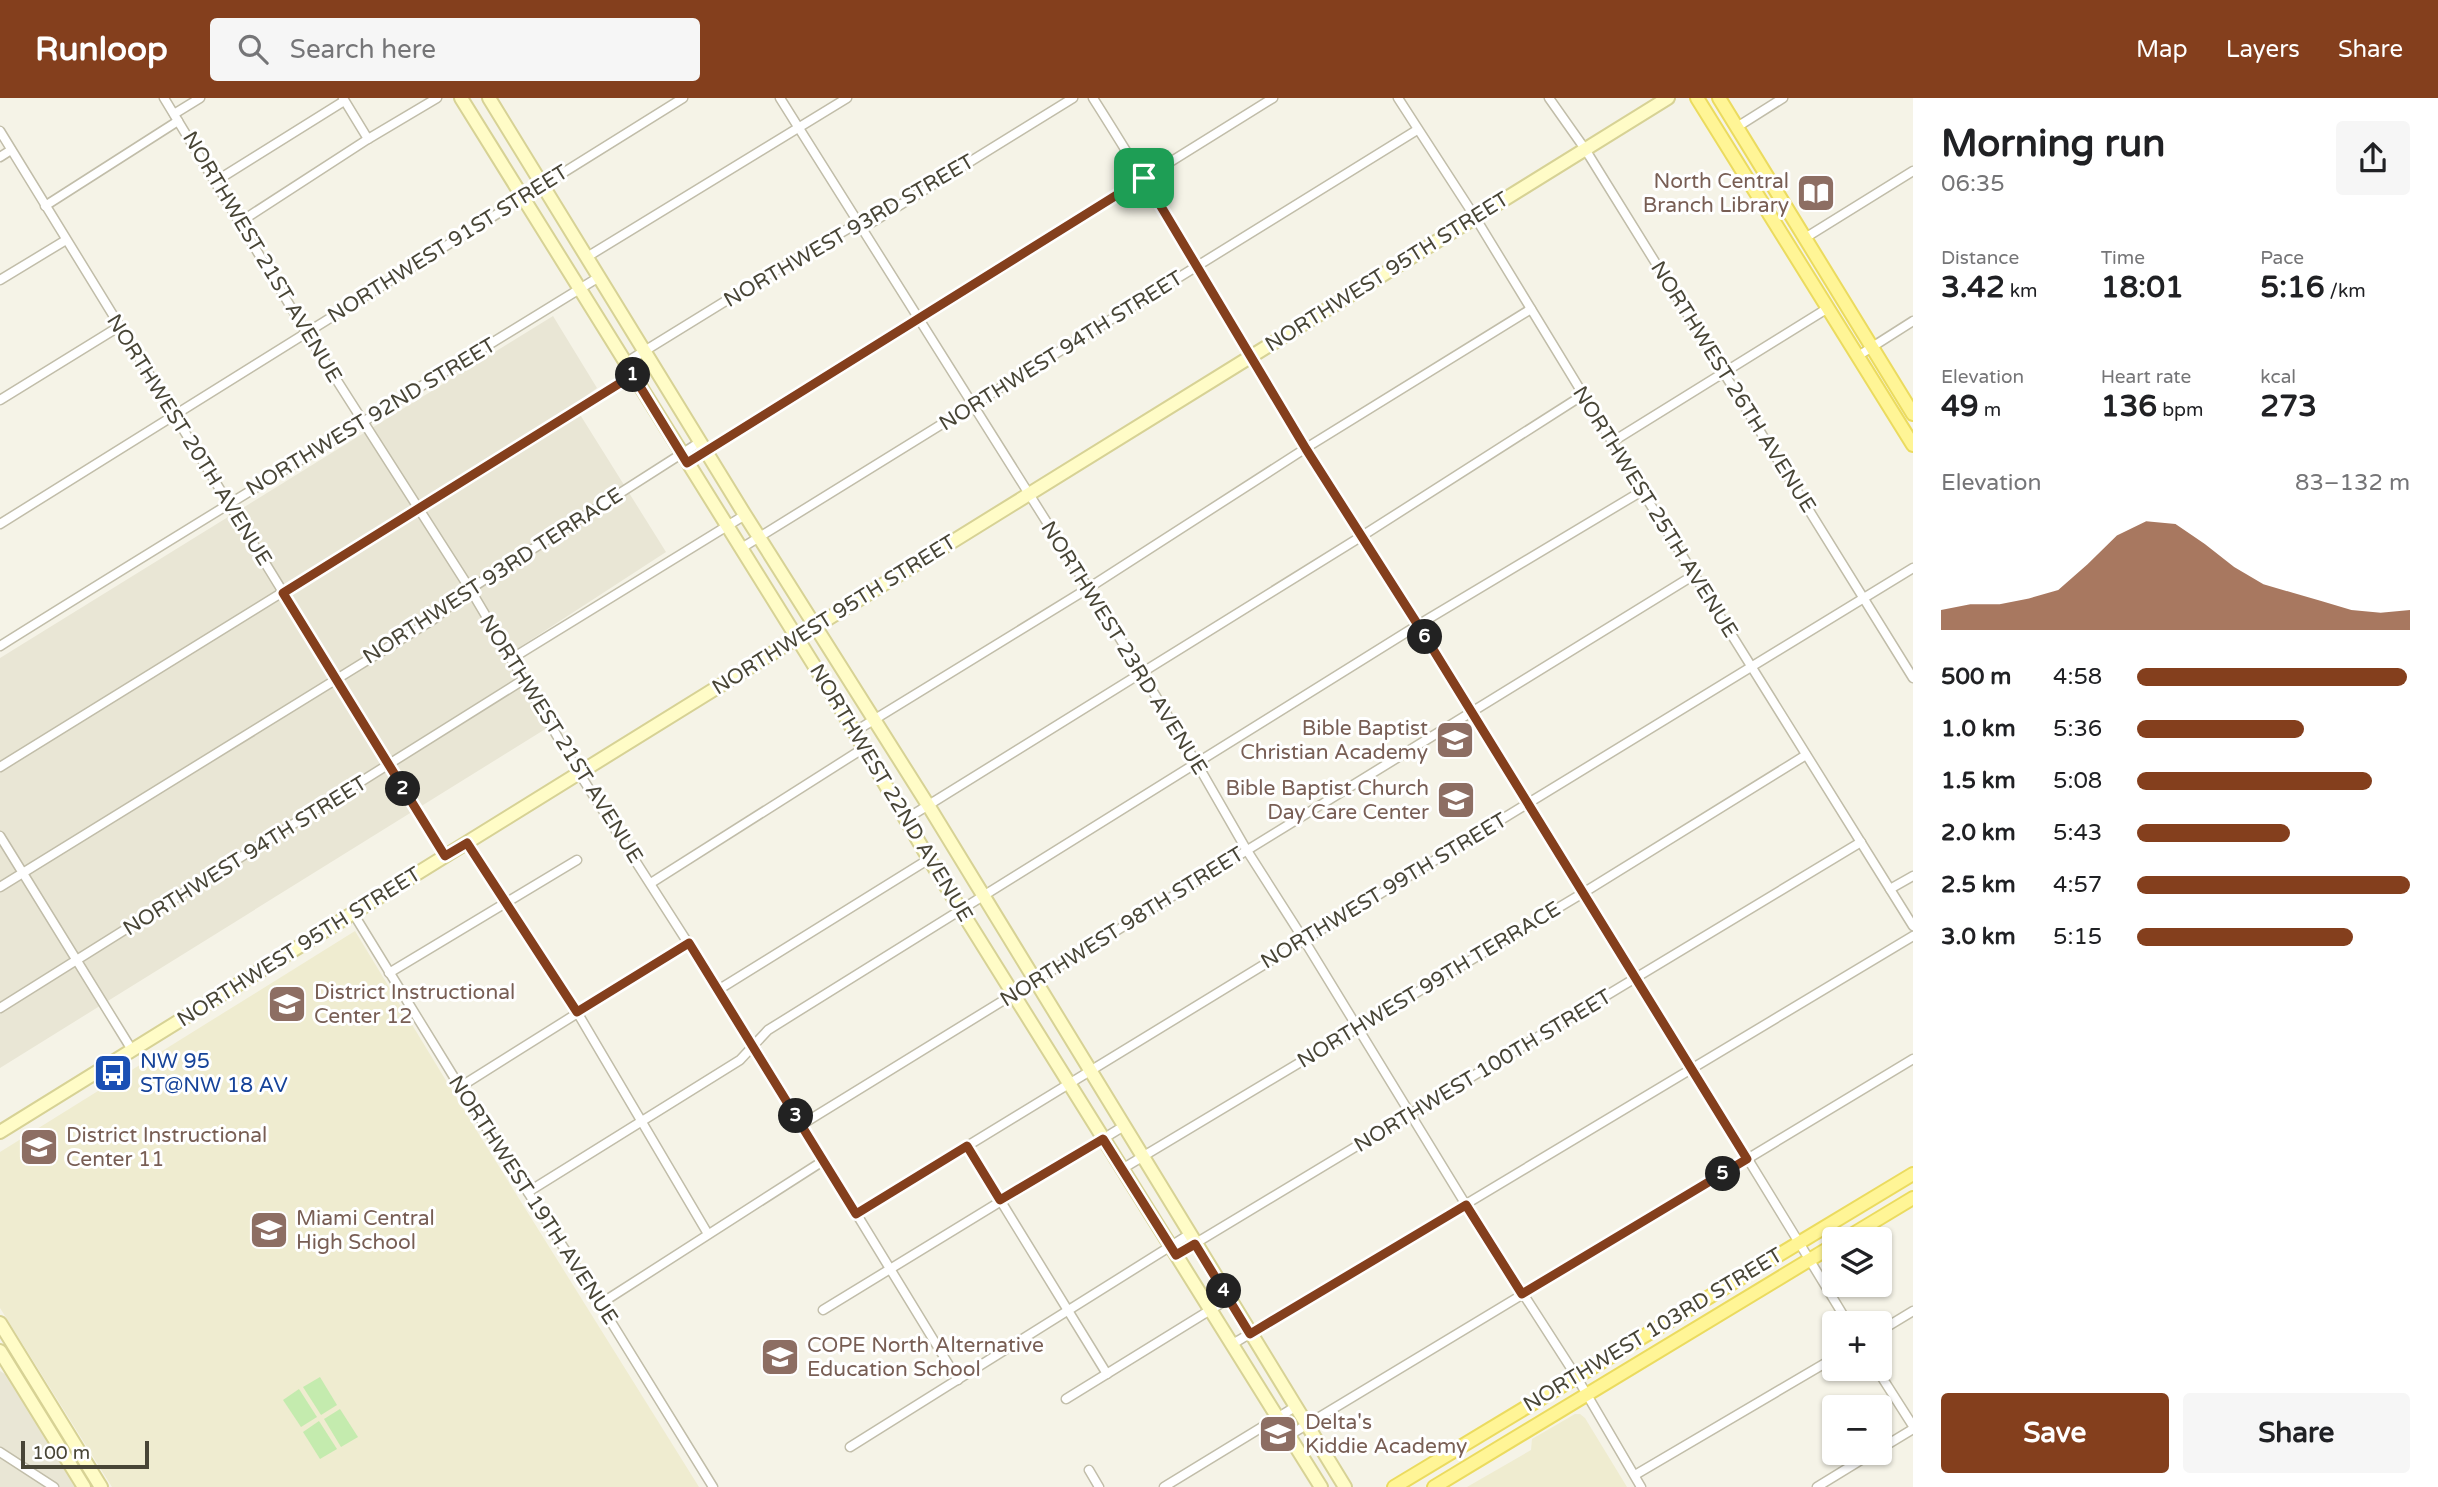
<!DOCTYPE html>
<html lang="en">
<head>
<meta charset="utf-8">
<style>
  body { margin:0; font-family:"Varela Round",sans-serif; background:#f6f6f6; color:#202124; height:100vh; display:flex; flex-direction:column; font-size:26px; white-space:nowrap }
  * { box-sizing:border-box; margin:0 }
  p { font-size:23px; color:#757577 }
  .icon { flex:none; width:38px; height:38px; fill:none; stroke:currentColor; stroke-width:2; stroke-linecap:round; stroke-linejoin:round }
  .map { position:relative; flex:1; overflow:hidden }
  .side { display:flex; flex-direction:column; background:#fff; width:525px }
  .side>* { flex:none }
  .buttons { position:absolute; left:1822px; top:1129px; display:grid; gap:14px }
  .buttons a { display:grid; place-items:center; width:70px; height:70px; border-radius:7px; background:#fff; box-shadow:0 2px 5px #0004; font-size:35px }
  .scale { position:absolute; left:21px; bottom:18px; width:128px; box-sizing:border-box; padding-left:7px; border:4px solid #484536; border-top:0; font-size:19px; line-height:24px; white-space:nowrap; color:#484536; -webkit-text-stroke:5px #fff; paint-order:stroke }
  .pin { position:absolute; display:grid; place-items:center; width:60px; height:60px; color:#fff; margin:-30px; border-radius:14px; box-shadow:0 4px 10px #0006 }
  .km { position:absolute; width:35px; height:35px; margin:-18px; border-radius:50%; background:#222; color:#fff; font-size:19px; line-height:35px; text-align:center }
  .round { display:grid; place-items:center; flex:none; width:74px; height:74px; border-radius:7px; background:#f6f6f6 }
  .overview { display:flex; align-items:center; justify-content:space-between; height:119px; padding:0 28px }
  h1 { font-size:38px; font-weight:700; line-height:52px }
  .metrics { display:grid; grid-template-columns:repeat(3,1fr); gap:10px; height:119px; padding:7px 28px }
  .metrics div { display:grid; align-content:center }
  .metrics b { font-size:30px; font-weight:700 }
  .metrics small { font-size:19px; font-weight:400 }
  .metrics p { font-size:19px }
  .chart { height:196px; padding:14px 28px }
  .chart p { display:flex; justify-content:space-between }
  .chart svg { width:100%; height:126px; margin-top:7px; fill:#843f1d; opacity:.7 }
  .action { display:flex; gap:14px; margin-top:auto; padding:14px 28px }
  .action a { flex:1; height:80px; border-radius:7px; background:#843f1d; color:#fff; font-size:28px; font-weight:700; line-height:80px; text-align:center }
  .action a+a { background:#f6f6f6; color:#202124 }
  ul { padding:0 28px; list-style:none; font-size:23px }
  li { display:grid; grid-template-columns:112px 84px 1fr; align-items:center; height:52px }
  li i { height:18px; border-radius:9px; background:#843f1d }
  header { display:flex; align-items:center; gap:42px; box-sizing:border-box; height:98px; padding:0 35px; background:#843f1d; color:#fff }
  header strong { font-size:33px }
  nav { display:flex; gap:38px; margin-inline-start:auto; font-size:24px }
  .search { width:490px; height:63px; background:#f6f6f6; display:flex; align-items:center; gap:18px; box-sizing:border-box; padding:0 24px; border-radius:7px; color:#757577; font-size:26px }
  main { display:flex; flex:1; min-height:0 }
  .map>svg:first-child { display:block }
  .residential { fill:#e9e6d5 }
  .education { fill:#efecd0 }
  .green { fill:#c4ebae }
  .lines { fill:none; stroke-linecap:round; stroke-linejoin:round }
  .street-casing { stroke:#c1bda9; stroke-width:11 }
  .secondary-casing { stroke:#d7d295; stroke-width:16 }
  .primary-casing { stroke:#ebdb5f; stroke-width:16 }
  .street { stroke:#fff; stroke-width:8 }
  .secondary { stroke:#fffcc7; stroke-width:12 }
  .primary { stroke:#fff596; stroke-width:12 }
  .route-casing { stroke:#fff; stroke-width:14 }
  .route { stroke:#843f1d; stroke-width:9 }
  .labels { text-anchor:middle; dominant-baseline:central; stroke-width:6; stroke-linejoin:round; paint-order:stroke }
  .education-label { font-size:21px; fill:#785e54; stroke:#fff; text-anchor:start }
  .street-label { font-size:21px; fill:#484536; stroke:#fff }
  .transit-label { font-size:21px; fill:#164399; stroke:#fff; text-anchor:start }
</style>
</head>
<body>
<header>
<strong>Runloop</strong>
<div class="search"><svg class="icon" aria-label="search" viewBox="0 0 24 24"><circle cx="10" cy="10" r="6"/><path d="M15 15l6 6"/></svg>Search here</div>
<nav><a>Map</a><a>Layers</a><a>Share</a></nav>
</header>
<main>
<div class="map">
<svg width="1913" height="1389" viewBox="0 0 1913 1389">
  <rect width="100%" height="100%" fill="#f5f3e7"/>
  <g class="residential">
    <polygon points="553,218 597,290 574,307 666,454 503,560 547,630 0,970 0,560"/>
    <polygon points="0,1273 8,1278 77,1389 0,1389"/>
  </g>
  <g class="education">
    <polygon points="355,833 470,1022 699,1389 112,1389 0,1210 0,1054"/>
    <polygon points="1575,1316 1580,1316 1585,1320 1627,1389 1467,1389 1531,1352 1532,1341"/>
  </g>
  <g class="green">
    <polygon points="320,1279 337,1307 321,1317 303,1289"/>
    <polygon points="299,1291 317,1319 301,1329 283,1302"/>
    <polygon points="340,1311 358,1339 341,1349 324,1321"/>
    <polygon points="319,1323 337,1351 320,1361 303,1334"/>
  </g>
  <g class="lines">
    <g class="street-casing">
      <g id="street">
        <polyline points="164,0 306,234 470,491 579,675 754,948 958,1282"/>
        <polyline points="343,0 368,41"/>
        <polyline points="780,0 1141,574 1196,664 1246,751 1304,842 1466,1107 1576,1278 1641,1389"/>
        <path d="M 1093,0 C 1167,116 1234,235 1307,352 C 1489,642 1670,932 1848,1225"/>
        <polyline points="1398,0 1475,119 1642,393 1913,828"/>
        <polyline points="1549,0 1585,51 1913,580"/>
        <polyline points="174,16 200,0"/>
        <polyline points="1737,29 1783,0"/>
        <polyline points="0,33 445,758"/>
        <polyline points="0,59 11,52"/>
        <polyline points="216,83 344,3"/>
        <polyline points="45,108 178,23"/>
        <polyline points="240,124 368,41 437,0"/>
        <polyline points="1805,140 1913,73"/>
        <polyline points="587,159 847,0"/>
        <polyline points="0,182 66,142"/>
        <polyline points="1858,258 1913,223"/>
        <polyline points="625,265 758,183 858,125 871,125 1073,0"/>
        <polyline points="0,302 120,228"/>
        <polyline points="1612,344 1828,210"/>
        <polyline points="687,365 1273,0"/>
        <polyline points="0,426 683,0"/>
        <polyline points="740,451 1417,32"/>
        <path d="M 0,548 C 199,423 400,302 599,179"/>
        <polyline points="511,561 745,417"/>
        <polyline points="854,634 1087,491 1306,350 1531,211"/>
        <polyline points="0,669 653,265"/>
        <polyline points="906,721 1362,438 1583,297"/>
        <polyline points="0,738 132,952"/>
        <polyline points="467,745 577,914 708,1136"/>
        <polyline points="651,785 864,650"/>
        <polyline points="0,789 434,521 470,491 700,344"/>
        <polyline points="1890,791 1913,778"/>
        <polyline points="353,815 460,989 600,1206 713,1389"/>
        <polyline points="389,875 577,762"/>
        <polyline points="718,892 929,761"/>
        <polyline points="0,910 523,582"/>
        <polyline points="460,989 689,845"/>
        <polyline points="801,1027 1694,477"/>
        <polyline points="967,1048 1107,1276"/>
        <polyline points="1122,1071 1583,795 1806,657"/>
        <polyline points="528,1094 740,962 768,932 1418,527 1642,393"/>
        <polyline points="856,1116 1913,470"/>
        <polyline points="1176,1157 1861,744"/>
        <polyline points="600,1206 823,1063"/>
        <polyline points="823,1212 1124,1028"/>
        <polyline points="1880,1233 1913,1213"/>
        <polyline points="1231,1247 1913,838"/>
        <polyline points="1876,1270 1913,1328"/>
        <polyline points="1066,1301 1228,1201"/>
        <polyline points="1288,1338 1913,961"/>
        <polyline points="850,1349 1190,1136"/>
        <polyline points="1880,1351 1913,1331"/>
        <polyline points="0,1354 54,1389"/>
        <polyline points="1089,1372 1099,1389"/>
        <polyline points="1635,1377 1834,1260"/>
        <polyline points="1164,1389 1295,1309"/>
        <polyline points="1817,1389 1874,1354"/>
      </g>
    </g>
    <g class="secondary-casing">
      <g id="secondary">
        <polyline points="461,0 835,601 929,761 1321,1389"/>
        <polyline points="489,0 745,417 928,707 1345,1389"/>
        <polyline points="0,1034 1668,0"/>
        <polyline points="0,1225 101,1389"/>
        <polyline points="0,1253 84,1389"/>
      </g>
    </g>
    <g class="primary-casing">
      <g id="primary">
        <polyline points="1697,0 1913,347"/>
        <polyline points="1719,0 1913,316"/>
        <polyline points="1845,1141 1913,1100"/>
        <polyline points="1394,1389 1913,1076"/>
        <polyline points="1434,1389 1834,1147"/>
      </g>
    </g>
    <use href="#street" class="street"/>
    <use href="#secondary" class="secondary"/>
    <use href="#primary" class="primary"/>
  </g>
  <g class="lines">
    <g class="route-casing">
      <polygon id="route" points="1144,80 1306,351 1418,527 1747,1061 1522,1196 1466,1107 1250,1236 1195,1146 1176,1157 1103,1041 1000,1102 967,1048 856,1116 689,845 577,914 467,745 445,758 283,495 633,277 687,365"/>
    </g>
    <use href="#route" class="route"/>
  </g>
  <defs>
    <g id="library-square" transform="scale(2.0125)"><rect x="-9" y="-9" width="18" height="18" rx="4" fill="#8d6e63" stroke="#fff"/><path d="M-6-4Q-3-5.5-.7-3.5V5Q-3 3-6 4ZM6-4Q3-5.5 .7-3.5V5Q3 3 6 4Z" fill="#fff"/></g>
    <g id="school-square" transform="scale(2.0125)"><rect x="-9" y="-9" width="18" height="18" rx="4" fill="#8d6e63" stroke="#fff"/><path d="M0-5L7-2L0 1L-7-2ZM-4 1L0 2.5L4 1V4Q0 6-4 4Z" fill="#fff"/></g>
    <g id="bus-square" transform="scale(2.0125)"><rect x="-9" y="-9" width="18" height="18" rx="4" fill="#1a4fb4" stroke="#fff"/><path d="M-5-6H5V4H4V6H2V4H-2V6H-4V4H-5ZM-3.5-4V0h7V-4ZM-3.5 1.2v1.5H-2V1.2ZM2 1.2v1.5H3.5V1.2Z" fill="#fff"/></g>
  </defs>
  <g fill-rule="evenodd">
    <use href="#library-square" x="1816" y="95"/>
    <use href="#school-square" x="1455" y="642"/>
    <use href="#school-square" x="1456" y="702"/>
    <use href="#school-square" x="287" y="906"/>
    <use href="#bus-square" x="113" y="975"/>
    <use href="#school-square" x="39" y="1049"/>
    <use href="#school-square" x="269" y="1132"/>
    <use href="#school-square" x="780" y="1259"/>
    <use href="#school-square" x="1278" y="1336"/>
  </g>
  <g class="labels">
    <g class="education-label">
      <text x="1789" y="83" text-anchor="end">North Central<tspan x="1789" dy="24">Branch Library</tspan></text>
      <text x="1428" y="630" text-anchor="end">Bible Baptist<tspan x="1428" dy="24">Christian Academy</tspan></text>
      <text x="1429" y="690" text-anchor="end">Bible Baptist Church<tspan x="1429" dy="24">Day Care Center</tspan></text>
      <text x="314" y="894">District Instructional<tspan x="314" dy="24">Center 12</tspan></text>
      <text x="66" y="1037">District Instructional<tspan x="66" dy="24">Center 11</tspan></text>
      <text x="296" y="1120">Miami Central<tspan x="296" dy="24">High School</tspan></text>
      <text x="807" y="1247">COPE North Alternative<tspan x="807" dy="24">Education School</tspan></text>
      <text x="1305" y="1324">Delta's<tspan x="1305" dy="24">Kiddie Academy</tspan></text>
    </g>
    <g class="street-label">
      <text transform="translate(849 133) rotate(-30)">NORTHWEST 93RD STREET</text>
      <text transform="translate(448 146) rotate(-32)">NORTHWEST 91ST STREET</text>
      <text transform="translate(262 159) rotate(59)">NORTHWEST 21ST AVENUE</text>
      <text transform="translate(1387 174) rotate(-32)">NORTHWEST 95TH STREET</text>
      <text transform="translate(1061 253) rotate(-32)">NORTHWEST 94TH STREET</text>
      <text transform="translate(1733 289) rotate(58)">NORTHWEST 26TH AVENUE</text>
      <text transform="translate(371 319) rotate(-31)">NORTHWEST 92ND STREET</text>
      <text transform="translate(189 342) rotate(58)">NORTHWEST 20TH AVENUE</text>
      <text transform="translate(1655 414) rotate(58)">NORTHWEST 25TH AVENUE</text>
      <text transform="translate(493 478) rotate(-33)">NORTHWEST 93RD TERRACE</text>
      <text transform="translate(834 517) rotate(-32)">NORTHWEST 95TH STREET</text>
      <text transform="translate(1124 550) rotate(58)">NORTHWEST 23RD AVENUE</text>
      <text transform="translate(561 641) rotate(58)">NORTHWEST 21ST AVENUE</text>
      <text transform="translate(891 695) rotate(59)">NORTHWEST 22ND AVENUE</text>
      <text transform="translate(245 758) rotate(-32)">NORTHWEST 94TH STREET</text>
      <text transform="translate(1384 793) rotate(-31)">NORTHWEST 99TH STREET</text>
      <text transform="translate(1122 829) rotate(-32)">NORTHWEST 98TH STREET</text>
      <text transform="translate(299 849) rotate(-32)">NORTHWEST 95TH STREET</text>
      <text transform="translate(1429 887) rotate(-31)">NORTHWEST 99TH TERRACE</text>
      <text transform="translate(1483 973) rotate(-31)">NORTHWEST 100TH STREET</text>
      <text transform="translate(533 1102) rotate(57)">NORTHWEST 19TH AVENUE</text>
      <text transform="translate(1653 1232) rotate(-31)">NORTHWEST 103RD STREET</text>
    </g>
    <g class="transit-label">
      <text x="140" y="963">NW 95<tspan x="140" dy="24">ST@NW 18 AV</tspan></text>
    </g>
  </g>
</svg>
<div class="buttons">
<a><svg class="icon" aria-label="layers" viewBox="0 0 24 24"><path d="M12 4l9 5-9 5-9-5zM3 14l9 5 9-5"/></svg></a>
<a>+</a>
<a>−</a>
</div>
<div class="scale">100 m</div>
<div class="pin" style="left:1144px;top:80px;background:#1e9e55"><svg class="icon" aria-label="arrive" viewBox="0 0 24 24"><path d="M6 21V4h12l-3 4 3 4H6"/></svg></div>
<b class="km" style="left:633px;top:277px">1</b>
<b class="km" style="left:403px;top:691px">2</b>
<b class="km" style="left:796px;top:1018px">3</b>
<b class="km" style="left:1224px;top:1193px">4</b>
<b class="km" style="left:1723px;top:1076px">5</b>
<b class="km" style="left:1425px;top:539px">6</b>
</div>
<section class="side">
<div class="overview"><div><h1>Morning run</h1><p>06:35</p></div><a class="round"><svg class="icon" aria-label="share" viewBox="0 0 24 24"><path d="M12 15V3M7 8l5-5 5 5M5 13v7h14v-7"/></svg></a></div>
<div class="metrics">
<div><p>Distance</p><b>3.42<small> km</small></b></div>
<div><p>Time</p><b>18:01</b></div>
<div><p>Pace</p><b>5:16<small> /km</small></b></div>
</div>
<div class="metrics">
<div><p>Elevation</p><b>49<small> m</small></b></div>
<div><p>Heart rate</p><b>136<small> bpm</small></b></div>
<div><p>kcal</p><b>273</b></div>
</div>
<div class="chart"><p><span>Elevation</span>83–132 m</p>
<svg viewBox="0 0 160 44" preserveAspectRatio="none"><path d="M0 44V37L10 35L20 35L30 33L40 30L50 21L60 11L70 6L80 7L90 14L100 22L110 28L120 31L130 34L140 37L150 38L160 37V44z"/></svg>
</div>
<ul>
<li><b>500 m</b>4:58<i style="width:99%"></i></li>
<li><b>1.0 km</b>5:36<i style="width:61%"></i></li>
<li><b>1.5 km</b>5:08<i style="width:86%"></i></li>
<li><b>2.0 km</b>5:43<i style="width:56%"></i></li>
<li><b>2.5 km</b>4:57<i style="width:100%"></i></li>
<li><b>3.0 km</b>5:15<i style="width:79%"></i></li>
</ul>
<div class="action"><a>Save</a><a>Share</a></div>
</section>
</main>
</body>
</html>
